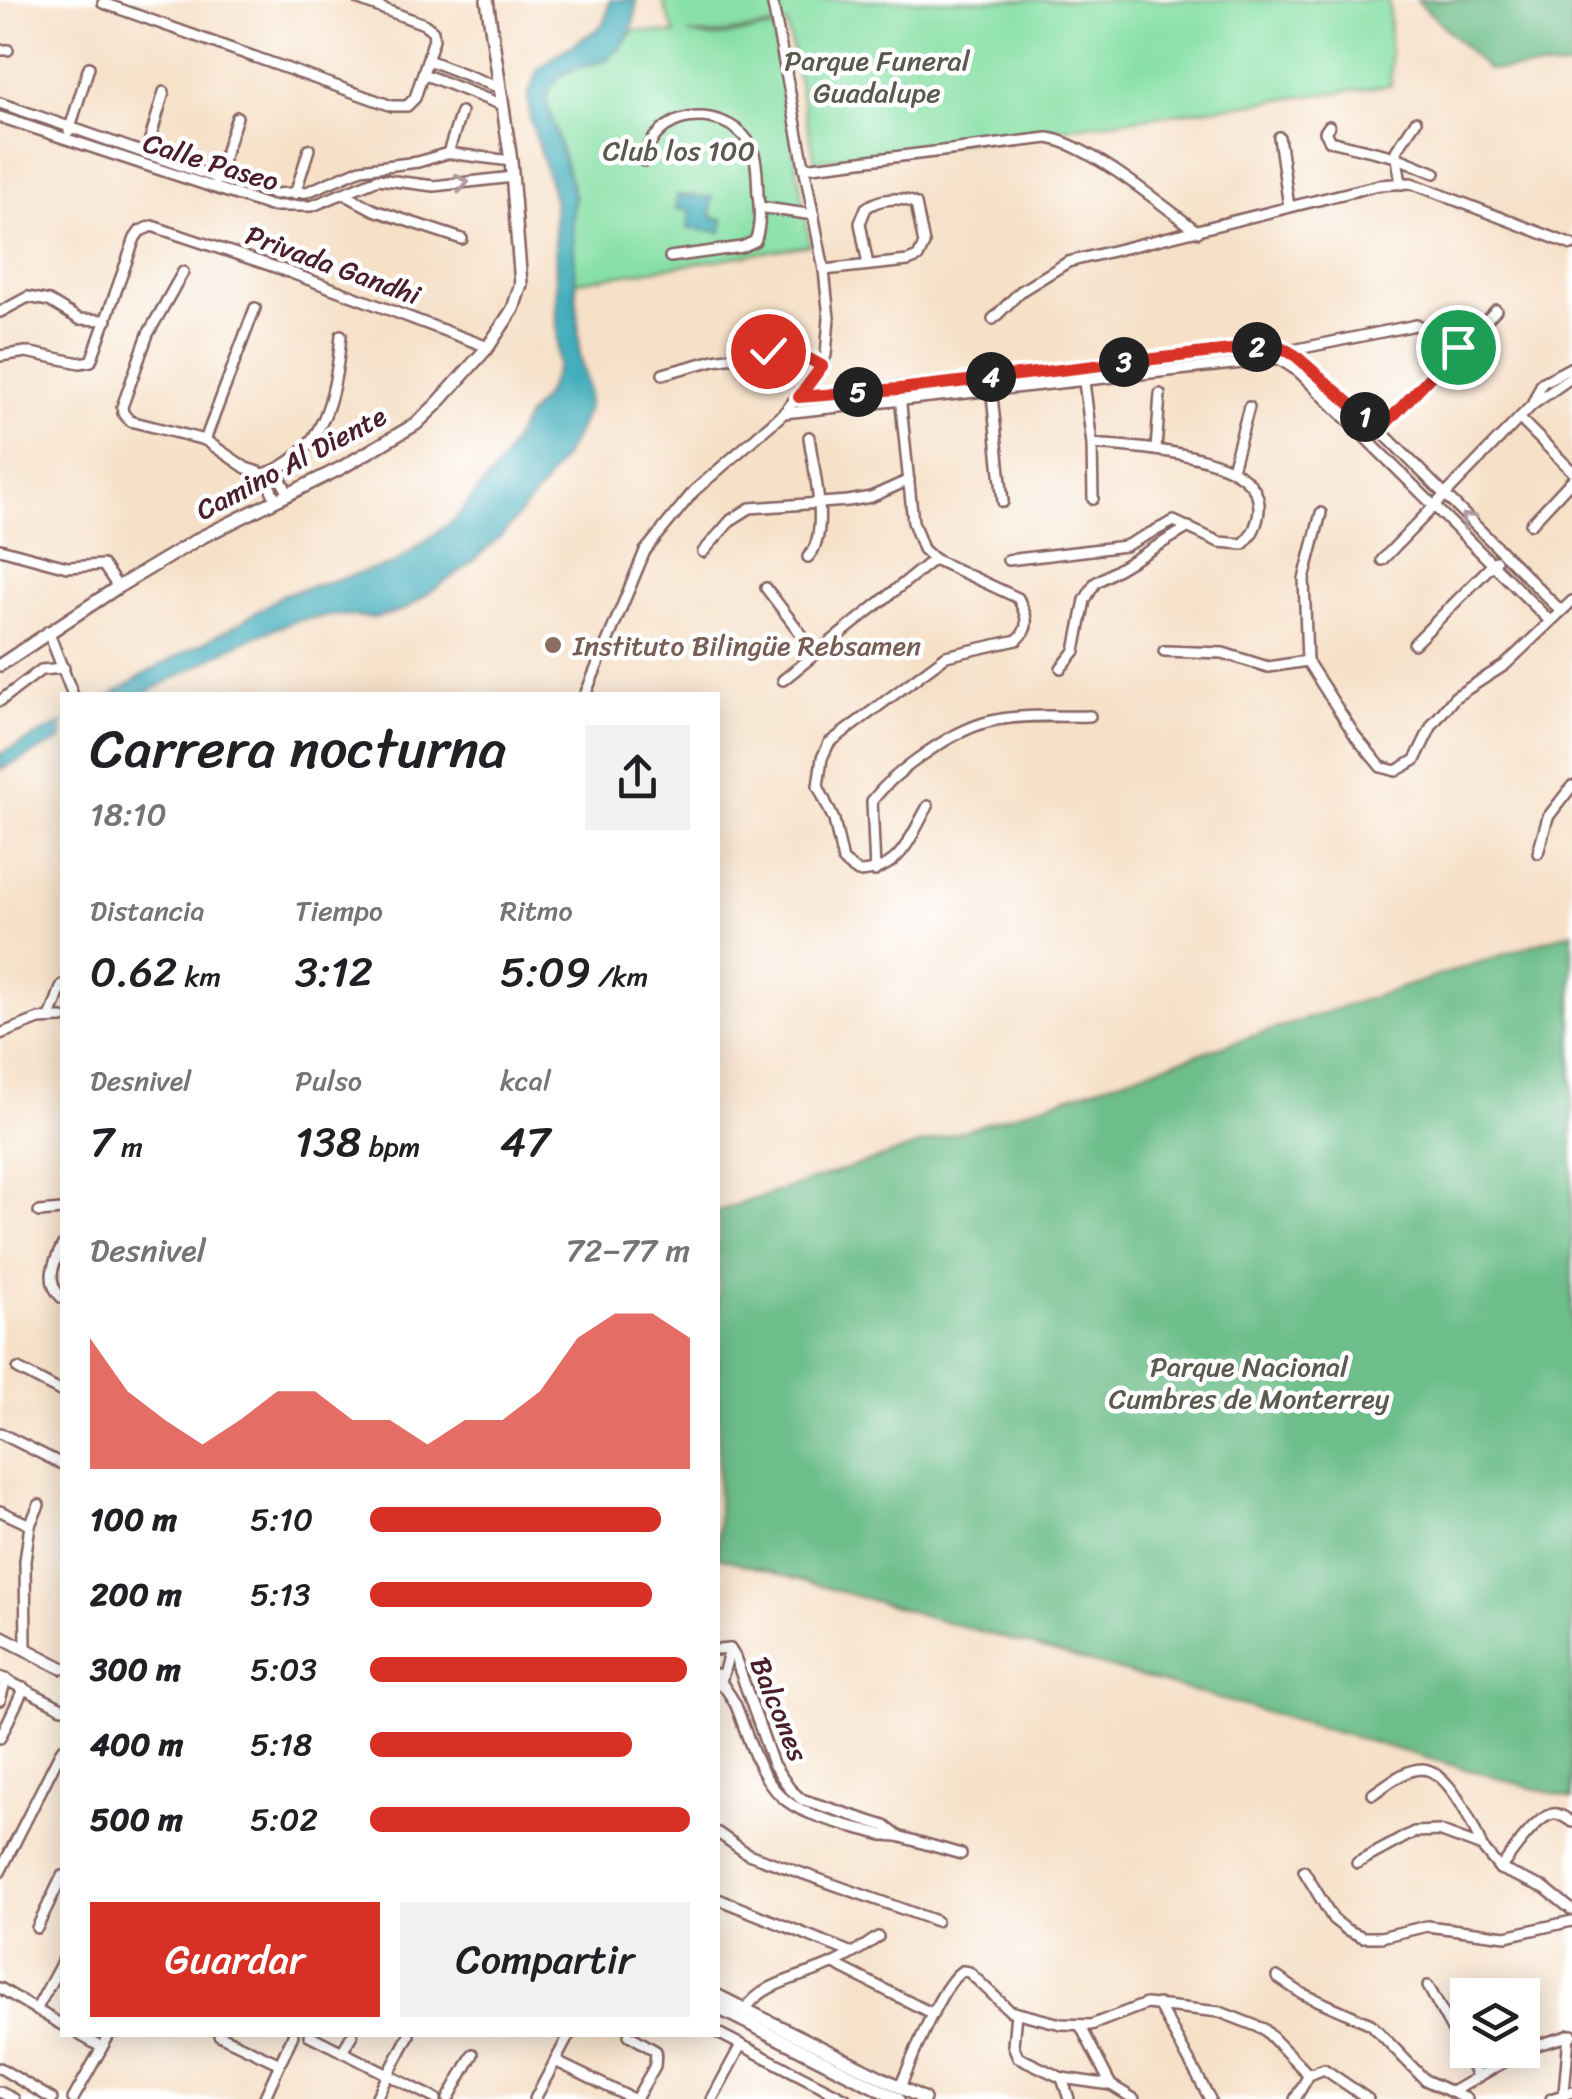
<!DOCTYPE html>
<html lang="es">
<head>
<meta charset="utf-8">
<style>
  body { margin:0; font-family:Sriracha,sans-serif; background:#f2f2f2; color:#202124; height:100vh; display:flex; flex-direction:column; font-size:38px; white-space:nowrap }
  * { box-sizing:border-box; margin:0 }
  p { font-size:32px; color:#757577 }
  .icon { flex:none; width:55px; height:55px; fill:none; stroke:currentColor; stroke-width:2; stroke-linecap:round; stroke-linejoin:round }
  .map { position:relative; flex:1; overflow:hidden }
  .panel { position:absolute; left:60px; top:692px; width:660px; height:1345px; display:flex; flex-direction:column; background:#fff; border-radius:0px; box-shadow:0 5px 25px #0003 }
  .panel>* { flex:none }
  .tools { position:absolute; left:1450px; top:1978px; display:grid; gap:20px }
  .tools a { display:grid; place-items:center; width:90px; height:90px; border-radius:0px; background:#fff; box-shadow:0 5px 25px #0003; font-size:50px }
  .pin { position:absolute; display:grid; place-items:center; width:85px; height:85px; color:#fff; margin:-42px; border:5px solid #fff; border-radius:50%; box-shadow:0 2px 10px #0007 }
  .km { position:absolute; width:50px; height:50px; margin:-25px; border-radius:50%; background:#222; color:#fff; font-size:28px; line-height:50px; text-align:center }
  .round { display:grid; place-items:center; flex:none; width:105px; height:105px; border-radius:0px; background:#f2f2f2 }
  .summary { display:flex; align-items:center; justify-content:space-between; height:170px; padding:0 30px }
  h1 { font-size:55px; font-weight:600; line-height:75px }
  .figures { display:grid; grid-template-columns:repeat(3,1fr); gap:15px; height:170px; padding:10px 30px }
  .figures div { display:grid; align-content:center }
  .figures b { font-size:42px; font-weight:600 }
  .figures small { font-size:28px; font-weight:400 }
  .figures p { font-size:28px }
  .chart { height:280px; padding:20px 30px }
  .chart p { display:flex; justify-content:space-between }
  .chart svg { width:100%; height:180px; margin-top:10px; fill:#d93025; opacity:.7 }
  .action { display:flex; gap:20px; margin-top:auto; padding:20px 30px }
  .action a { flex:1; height:115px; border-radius:0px; background:#d93025; color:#fff; font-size:40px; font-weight:600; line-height:115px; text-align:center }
  .action a+a { background:#f2f2f2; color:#202124 }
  ul { padding:0 30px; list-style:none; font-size:32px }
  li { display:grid; grid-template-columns:160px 120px 1fr; align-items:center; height:75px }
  li i { height:25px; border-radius:12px; background:#d93025 }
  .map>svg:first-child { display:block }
  .green { fill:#87e0a5; stroke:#688068; stroke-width:2.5 }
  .forest { fill:#6dbe8a; stroke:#5c6e5a; stroke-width:2.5 }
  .water { fill:#3cacb9; stroke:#436672; stroke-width:2.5 }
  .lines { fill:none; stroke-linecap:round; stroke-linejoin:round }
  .minor-casing { stroke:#866362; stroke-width:14 }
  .tertiary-casing { stroke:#866362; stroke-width:16 }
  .minor { stroke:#fff; stroke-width:9 }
  .tertiary { stroke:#fff; stroke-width:11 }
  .oneway { stroke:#ae9aa0 }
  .route-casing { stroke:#fff; stroke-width:20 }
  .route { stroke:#d93025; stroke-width:12 }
  .education-dot { fill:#8d6e63; stroke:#fff; stroke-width:4 }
  .labels { text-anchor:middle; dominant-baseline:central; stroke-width:9; stroke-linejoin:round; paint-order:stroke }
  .park-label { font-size:28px; fill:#5c5950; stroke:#fff }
  .street-label { font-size:28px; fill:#4a1f2b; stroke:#fff }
  .education-label { font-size:28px; fill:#785e54; stroke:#fff; text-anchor:start }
</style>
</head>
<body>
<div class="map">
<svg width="1572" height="2099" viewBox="0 0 1572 2099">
  <rect width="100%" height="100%" fill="#fff"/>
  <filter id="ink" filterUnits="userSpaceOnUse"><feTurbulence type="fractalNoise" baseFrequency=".01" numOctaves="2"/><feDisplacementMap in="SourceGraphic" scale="20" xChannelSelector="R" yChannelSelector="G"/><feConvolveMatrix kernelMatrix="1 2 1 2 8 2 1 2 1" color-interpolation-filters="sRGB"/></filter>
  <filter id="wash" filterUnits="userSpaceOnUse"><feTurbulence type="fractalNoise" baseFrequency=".0048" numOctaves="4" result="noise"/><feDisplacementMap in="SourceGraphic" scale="40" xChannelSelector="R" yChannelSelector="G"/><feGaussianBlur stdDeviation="2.25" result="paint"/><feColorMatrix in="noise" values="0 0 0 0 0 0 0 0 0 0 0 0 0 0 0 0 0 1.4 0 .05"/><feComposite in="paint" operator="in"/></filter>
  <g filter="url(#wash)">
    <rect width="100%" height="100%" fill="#f6e0c7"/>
    <path class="green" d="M 662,0 L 1389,0 L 1391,85 L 815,161 L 787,24 L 712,35 L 688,34 L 711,38 L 774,28 L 810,245 L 575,282 L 572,214 L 575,198 L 546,99 C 557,67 569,71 596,63 C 613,58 623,42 634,30 L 675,34 Z"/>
    <g class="forest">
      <polygon points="1417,0 1572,0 1572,68 1488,70"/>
      <polygon points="1572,932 1572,1799 718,1557 718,1211"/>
    </g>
    <g class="water">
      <path d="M 610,0 L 636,0 C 637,27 623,56 595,63 C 570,70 555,72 546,99 L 575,198 L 572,214 L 580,357 L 588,390 L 588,407 L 572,444 L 543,486 L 502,535 L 465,568 L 404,610 L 375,618 L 336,615 L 294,621 L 242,642 L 143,695 L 112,695 L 144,674 L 238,624 L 284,594 L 393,564 L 454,520 L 500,465 L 525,419 L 545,395 L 558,366 L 554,198 L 530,118 L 528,97 L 537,71 L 553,57 L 599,28 L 606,18 Z"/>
      <polygon points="677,195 712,197 711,217 723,219 722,232 688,229 690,211 676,209"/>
      <polygon points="62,723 62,740 0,770 0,754"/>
    </g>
  </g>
  <g filter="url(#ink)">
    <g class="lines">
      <g class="minor-casing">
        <g id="minor">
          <polyline points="103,3 392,106 407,106 415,98 434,39 433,31 424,24 359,0"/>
          <polyline points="0,50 8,50"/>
          <polyline points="428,60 500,88"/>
          <polyline points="423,74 502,105"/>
          <polyline points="0,103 217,178 275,194 307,192 361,169 418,162 448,153 511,161"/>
          <polyline points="0,117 270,206 312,206 378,179 434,186 513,177"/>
          <polyline points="1329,126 1325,132 1330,141 1396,157 1435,173"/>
          <polyline points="69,131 89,67"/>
          <polyline points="1279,137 1289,207"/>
          <polyline points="146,153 164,92"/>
          <polyline points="448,153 461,112"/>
          <path d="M 644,161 C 654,109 721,104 748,141 C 758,154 757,179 758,195 C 760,210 761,227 755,241 L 742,247 L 670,257"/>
          <path d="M 804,168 L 1048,138 C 1088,144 1164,206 1198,232"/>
          <polyline points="216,181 237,117"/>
          <polyline points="1401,184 1396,151 1416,121"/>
          <polyline points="295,194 309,149"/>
          <polyline points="344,194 374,210 462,239"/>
          <polyline points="759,207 814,215"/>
          <path d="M 824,270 L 908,261 L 918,257 L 924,244 L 916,204 C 902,196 879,198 866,208 L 860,223 L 868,265"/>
          <polyline points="183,272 148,334 122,407 123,413 130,421 205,440 246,468 264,474 276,500"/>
          <polyline points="0,312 28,297 49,301 79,319 107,320"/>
          <polyline points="993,319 1021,291 1068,262 1379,185 1411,183 1572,245"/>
          <polyline points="1288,351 1416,325 1439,332"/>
          <polyline points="0,356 26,352 80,363 91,361 135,238 140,231 152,226 278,268 488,347"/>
          <polyline points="663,374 714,360 787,349 821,367"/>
          <polyline points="1083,374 1092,444 1093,499"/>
          <polyline points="991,386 1003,502"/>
          <path d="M 900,396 L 913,522 L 923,549 L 934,559 L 1018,598 C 1026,614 1032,627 1017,640 L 946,656 L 829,743 L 822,758 L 818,786 L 834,820 L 843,861 L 858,872 C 901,871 909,839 928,806"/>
          <polyline points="799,397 1281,347 1296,356 1380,430 1561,611"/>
          <polyline points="1532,405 1542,383 1572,367"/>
          <polyline points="784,413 1279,359 1299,372 1550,621"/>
          <polyline points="1520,419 1572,471"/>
          <polyline points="205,440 255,308"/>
          <polyline points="1370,441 1496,310"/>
          <polyline points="1156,450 1160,394"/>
          <polyline points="1232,469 1249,407"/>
          <polyline points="276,470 289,495"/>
          <path d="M 264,474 C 325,454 336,393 341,335"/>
          <polyline points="1531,524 1572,480"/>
          <polyline points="0,549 67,567 103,565 118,587"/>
          <polyline points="703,552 731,520 750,508 848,501 871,497 909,480"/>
          <path d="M 808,557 C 831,534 813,468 809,437"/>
          <path d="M 1008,560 L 1125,546 L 1174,521 L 1219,542 L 1243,544 C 1253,535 1258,523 1259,510 C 1263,451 1132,448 1092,444"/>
          <polyline points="1382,560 1532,405 1572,377"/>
          <polyline points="766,588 815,652"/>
          <polyline points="48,631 73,695"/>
          <polyline points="1414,644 1496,561"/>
          <polyline points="1164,651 1223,653 1268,667 1307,661"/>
          <polyline points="1307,661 1356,737 1381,767 1396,771 1415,760 1432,725 1455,697 1505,665 1572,601"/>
          <polyline points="1307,661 1304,579 1321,513"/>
          <polyline points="1061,668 1075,651 1085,600 1095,583 1189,527"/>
          <polyline points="783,680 934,559"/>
          <polyline points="585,695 645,551 694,491 784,413 821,367 826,355 829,318 824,270 772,0"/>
          <polyline points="0,701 41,670 64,668"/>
          <polyline points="1538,853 1548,817 1572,786"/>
          <path d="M 875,871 L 872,801 C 896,770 956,727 996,720 C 1026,714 1060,717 1090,716"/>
          <polyline points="50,1018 62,985"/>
          <polyline points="0,1034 39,1019 62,1018"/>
          <polyline points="39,1212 62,1210"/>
          <path d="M 62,1246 C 53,1264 45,1282 62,1298"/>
          <polyline points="18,1369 62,1392"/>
          <polyline points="0,1433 62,1464"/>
          <polyline points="0,1511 30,1525 25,1561 26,1647"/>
          <polyline points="30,1525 39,1505"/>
          <polyline points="718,1650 730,1649 735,1657 773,1764 790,1789 801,1799 885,1826 898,1836"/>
          <path d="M 718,1674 C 722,1687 732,1695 737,1708 C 749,1739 759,1781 788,1802 C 809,1818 856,1827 883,1835 L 898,1836 L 961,1854"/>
          <polyline points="0,1677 62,1708"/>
          <polyline points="720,1685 730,1649"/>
          <polyline points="0,1700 6,1679"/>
          <polyline points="0,1738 24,1688"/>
          <path d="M 1373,1794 C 1386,1785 1405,1769 1422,1769 C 1449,1770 1473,1825 1482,1847"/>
          <polyline points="718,1833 748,1854 936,1921"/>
          <polyline points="1357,1863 1414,1832 1439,1831 1482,1847 1500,1869 1545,1888 1572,1910"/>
          <path d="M 1500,1869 C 1510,1856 1539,1811 1557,1814 C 1561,1815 1569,1820 1572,1822"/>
          <polyline points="1304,1871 1333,1919 1347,1930 1363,1937 1381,1937 1427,1926 1506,1936 1572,1921"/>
          <polyline points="0,1872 62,1749"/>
          <polyline points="718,1899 852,1953"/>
          <polyline points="37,1928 62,1876"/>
          <polyline points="834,1964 933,2014"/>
          <polyline points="1277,1977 1301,1993 1371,2024 1425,2080 1467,2099"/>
          <polyline points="1428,1986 1477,2075"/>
          <polyline points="0,1988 62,2025"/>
          <polyline points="1158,2004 1210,2099"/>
          <polyline points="36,2010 62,1962"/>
          <path d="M 745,2010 C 764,1980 806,1978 836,1962 C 851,1955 865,1946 878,1937"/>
          <polyline points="1016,2013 1013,2045 1018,2057 1062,2078 1111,2085"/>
          <polyline points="1080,2025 1111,2085 1134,2099"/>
          <polyline points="718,2033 846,2099"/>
          <polyline points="80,2035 101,2047"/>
          <polyline points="219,2035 280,2064"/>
          <polyline points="309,2035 436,2099"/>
          <polyline points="629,2035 656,2051 655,2066 636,2099"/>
          <polyline points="342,2052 352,2035"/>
          <polyline points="555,2061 633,2099"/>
          <polyline points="0,2068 52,2099"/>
          <polyline points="1062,2078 1069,2099"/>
          <path d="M 900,2087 C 912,2060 940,1985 962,1971 L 969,1972 L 1010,2011 L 1061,2024 L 1091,2025 L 1146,2004 L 1220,2012 L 1264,2029 L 1309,2075"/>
          <polyline points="0,2092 14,2099"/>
          <polyline points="1452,2092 1530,2047 1572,2035"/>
          <polyline points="1564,2093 1569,2035"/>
          <polyline points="376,2098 409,2035"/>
          <polyline points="73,2099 109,2035"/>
          <polyline points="264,2099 293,2035"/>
          <polyline points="448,2099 473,2054"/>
          <polyline points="535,2099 569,2035"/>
          <polyline points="712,2099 741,2045"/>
          <polyline points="1295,2099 1309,2075 1324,2069 1368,2099"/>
          <polyline points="1551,2099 1572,2092"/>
        </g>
      </g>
      <g class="tertiary-casing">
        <g id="tertiary">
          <polyline points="0,665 118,587 198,539 341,468 416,424 437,404 488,347 513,309 521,284 511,161 487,0"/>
          <polyline points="0,1636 62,1668"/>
          <polyline points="718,1996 924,2099"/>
          <polyline points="718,2008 898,2099"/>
        </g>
      </g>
      <use href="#minor" class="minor"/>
      <use href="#tertiary" class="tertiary"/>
    </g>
    <defs><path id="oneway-chevron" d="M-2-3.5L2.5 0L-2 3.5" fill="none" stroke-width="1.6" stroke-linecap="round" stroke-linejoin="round" transform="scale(2.5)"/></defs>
    <g class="oneway">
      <use href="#oneway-chevron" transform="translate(462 183) rotate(-9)"/>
      <use href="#oneway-chevron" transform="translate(1467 519) rotate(-136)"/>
    </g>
  </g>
  <g class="lines" filter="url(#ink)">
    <g class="route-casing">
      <polyline id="route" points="768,351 793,350 822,366 799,397 899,389 1264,346 1281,347 1296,356 1380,430 1458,347"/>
    </g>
    <use href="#route" class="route"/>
  </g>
  <circle class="education-dot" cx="553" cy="645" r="10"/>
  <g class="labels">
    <g class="park-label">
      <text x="877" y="60">Parque Funeral<tspan x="877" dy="32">Guadalupe</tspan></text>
      <text x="679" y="150">Club los 100</text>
      <text x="1249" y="1366">Parque Nacional<tspan x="1249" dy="32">Cumbres de Monterrey</tspan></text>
    </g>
    <g class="street-label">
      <text transform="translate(211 162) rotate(17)">Calle Paseo</text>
      <text transform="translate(333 265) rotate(20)">Privada Gandhi</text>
      <text transform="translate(291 463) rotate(-28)">Camino Al Diente</text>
      <text transform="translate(779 1709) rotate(68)">Balcones</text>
    </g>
    <g class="education-label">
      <text x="573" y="645">Instituto Bilingüe Rebsamen</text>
    </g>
  </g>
</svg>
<div class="tools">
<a><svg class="icon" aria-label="layers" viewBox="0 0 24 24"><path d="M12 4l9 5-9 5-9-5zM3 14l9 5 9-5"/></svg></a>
</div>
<div class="pin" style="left:1458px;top:347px;background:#1e9e55"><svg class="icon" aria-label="arrive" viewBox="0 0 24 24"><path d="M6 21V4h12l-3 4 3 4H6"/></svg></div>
<div class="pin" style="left:768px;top:351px;background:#d93025"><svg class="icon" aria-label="check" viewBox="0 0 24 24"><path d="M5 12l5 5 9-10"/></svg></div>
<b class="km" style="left:1365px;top:417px">1</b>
<b class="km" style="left:1257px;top:347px">2</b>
<b class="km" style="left:1124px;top:362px">3</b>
<b class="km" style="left:991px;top:377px">4</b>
<b class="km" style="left:858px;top:392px">5</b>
<section class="panel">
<div class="summary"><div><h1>Carrera nocturna</h1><p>18:10</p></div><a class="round"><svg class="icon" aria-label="share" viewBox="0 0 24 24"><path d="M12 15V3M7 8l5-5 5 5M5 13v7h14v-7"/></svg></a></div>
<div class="figures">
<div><p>Distancia</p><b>0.62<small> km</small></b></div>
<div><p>Tiempo</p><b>3:12</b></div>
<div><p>Ritmo</p><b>5:09<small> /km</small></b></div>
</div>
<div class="figures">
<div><p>Desnivel</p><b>7<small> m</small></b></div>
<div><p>Pulso</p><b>138<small> bpm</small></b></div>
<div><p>kcal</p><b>47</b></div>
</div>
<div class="chart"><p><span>Desnivel</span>72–77 m</p>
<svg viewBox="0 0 160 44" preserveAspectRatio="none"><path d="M0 44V12L10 25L20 32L30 38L40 32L50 25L60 25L70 32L80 32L90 38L100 32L110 32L120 25L130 12L140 6L150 6L160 12V44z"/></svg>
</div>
<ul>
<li><b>100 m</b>5:10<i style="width:91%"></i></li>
<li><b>200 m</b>5:13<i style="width:88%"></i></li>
<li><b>300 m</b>5:03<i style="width:99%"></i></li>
<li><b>400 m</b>5:18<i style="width:82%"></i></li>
<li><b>500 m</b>5:02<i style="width:100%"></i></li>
</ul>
<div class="action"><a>Guardar</a><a>Compartir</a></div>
</section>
</div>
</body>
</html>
